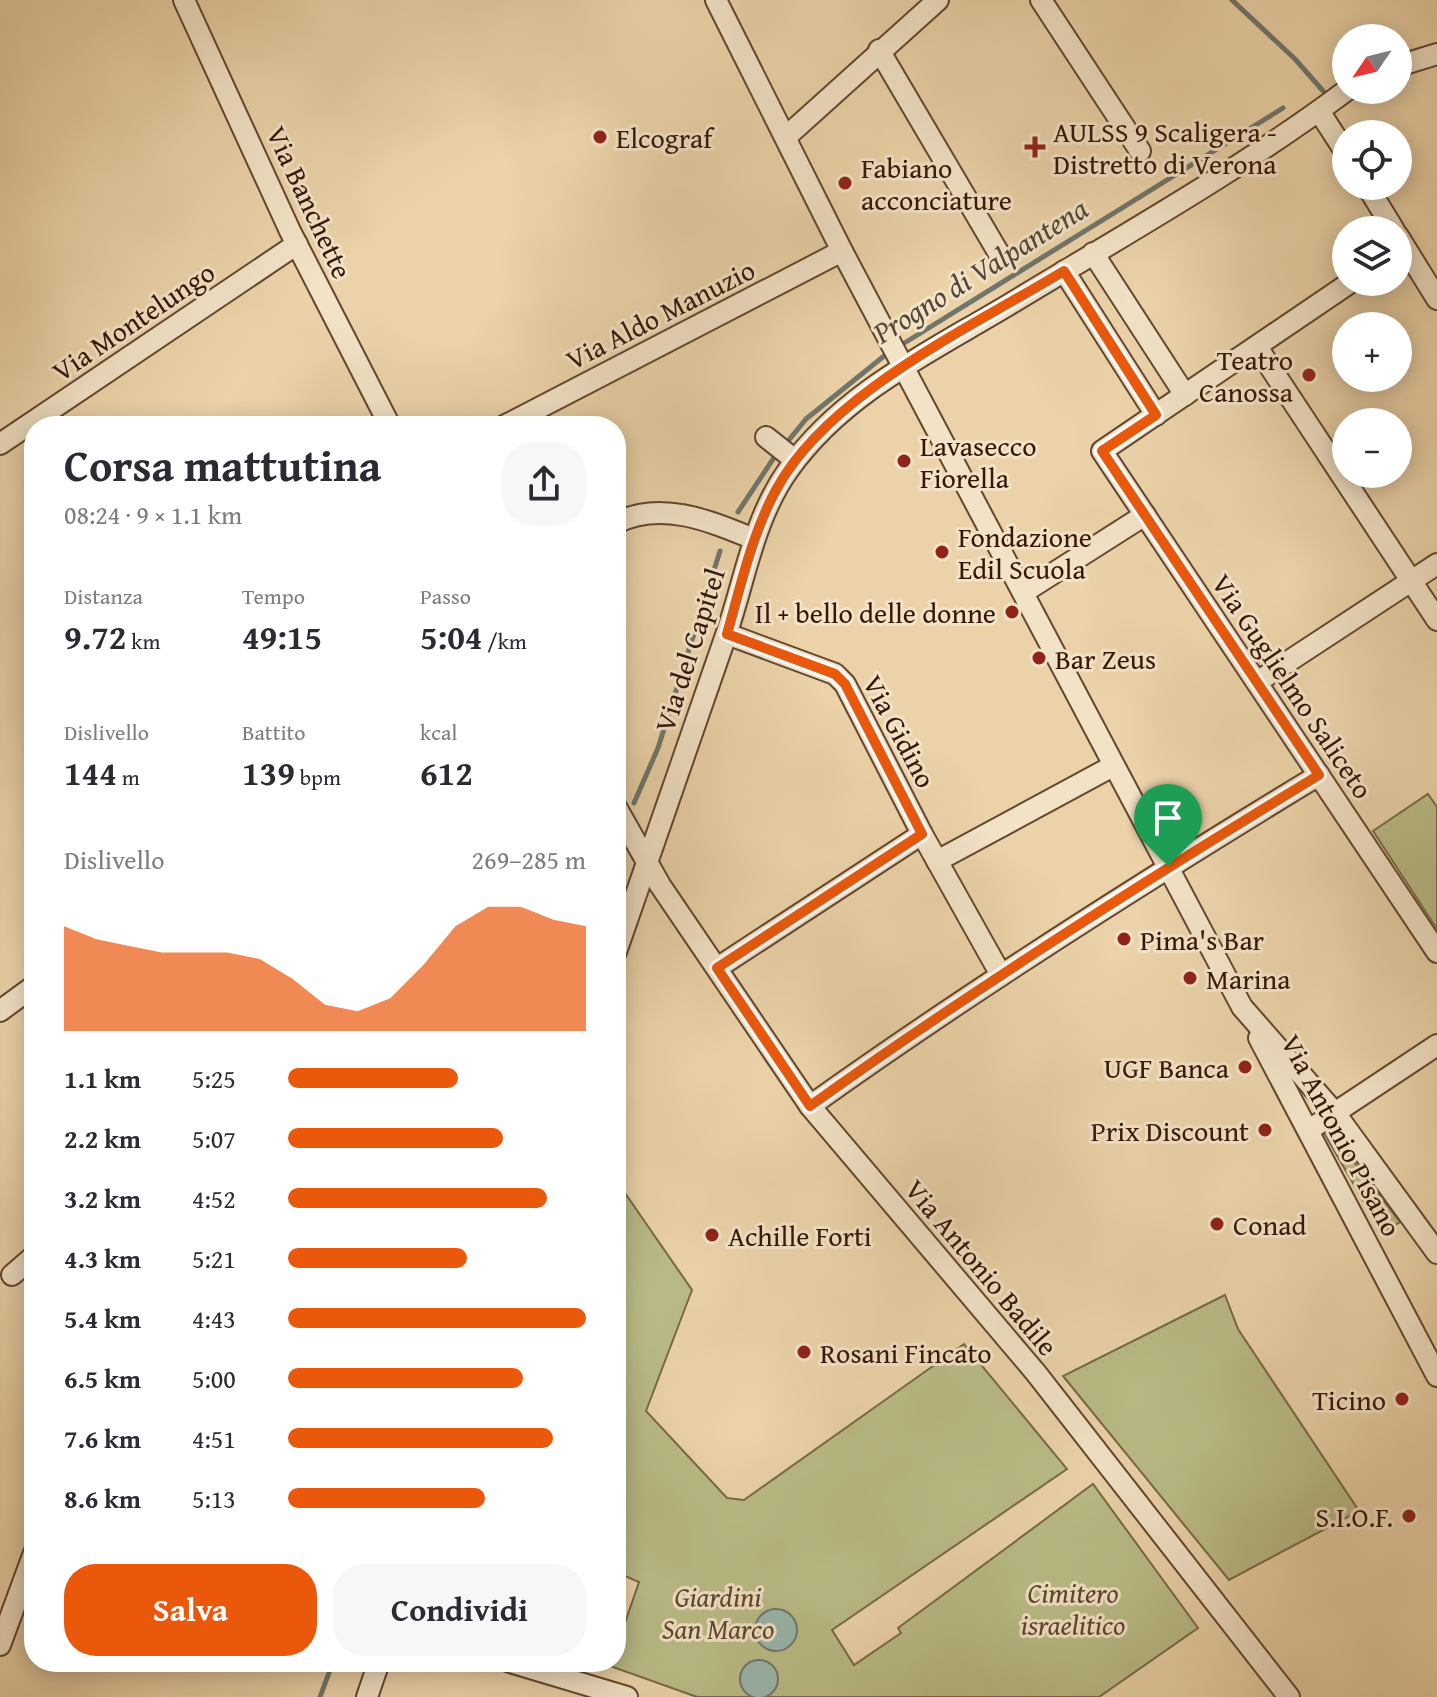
<!DOCTYPE html>
<html lang="it">
<head>
<meta charset="utf-8">
<style>
  body { margin:0; font-family:"Gentium Book Plus",serif; background:#f7f7f7; color:#2b2b33; height:100vh; display:flex; flex-direction:column; font-size:30px; white-space:nowrap }
  * { box-sizing:border-box; margin:0 }
  p { font-size:26px; color:#7c7c81 }
  .icon { flex:none; width:44px; height:44px; fill:none; stroke:currentColor; stroke-width:2; stroke-linecap:round; stroke-linejoin:round }
  .map { position:relative; flex:1; overflow:hidden }
  .sheet { position:absolute; left:24px; top:416px; width:602px; height:1256px; display:flex; flex-direction:column; background:#fff; border-radius:32px; box-shadow:0 4px 20px #0003 }
  .sheet>* { flex:none }
  .needle { width:52px; rotate:235deg }
  .tools { position:absolute; left:1332px; top:24px; display:grid; gap:16px }
  .tools a { display:grid; place-items:center; width:80px; height:80px; border-radius:50%; background:#fff; box-shadow:0 4px 20px #0003; font-size:40px }
  .pin { position:absolute; display:grid; place-items:center; width:68px; height:68px; color:#fff; margin:-82px -34px; border-radius:50% 50% 50% 0; rotate:-45deg; box-shadow:0 0 8px #0007 }
  .pin .icon { rotate:45deg }
  .round { display:grid; place-items:center; flex:none; width:84px; height:84px; border-radius:32px; background:#f7f7f7 }
  .summary { display:flex; align-items:center; justify-content:space-between; height:136px; padding:0 40px }
  h1 { font-size:44px; font-weight:700; line-height:60px }
  .figures { display:grid; grid-template-columns:repeat(3,1fr); gap:12px; height:136px; padding:8px 40px }
  .figures div { display:grid; align-content:center }
  .figures b { font-size:34px; font-weight:700 }
  .figures small { font-size:22px; font-weight:400 }
  .figures p { font-size:22px }
  .chart { height:224px; padding:16px 40px }
  .chart p { display:flex; justify-content:space-between }
  .chart svg { width:100%; height:144px; margin-top:8px; fill:#ea580c; opacity:.7 }
  .button { display:flex; gap:16px; margin-top:auto; padding:16px 40px }
  .button a { flex:1; height:92px; border-radius:32px; background:#ea580c; color:#fff; font-size:32px; font-weight:700; line-height:92px; text-align:center }
  .button a+a { background:#f7f7f7; color:#2b2b33 }
  ul { padding:0 40px; list-style:none; font-size:26px }
  li { display:grid; grid-template-columns:128px 96px 1fr; align-items:center; height:60px }
  li i { height:20px; border-radius:10px; background:#ea580c }
  .map>svg:first-child { display:block }
  .green { fill:#b9bb86; stroke:#786946; stroke-width:2 }
  .water { fill:#99b6ad; stroke:#71766b; stroke-width:2 }
  .lines { fill:none; stroke-linecap:round; stroke-linejoin:round }
  .stream { stroke:#71766b; stroke-width:5 }
  .minor-casing { stroke:#63462f; stroke-width:24 }
  .minor { stroke:#f2e2c6; stroke-width:20 }
  .route-casing { stroke:#fff; stroke-width:16 }
  .route { stroke:#ea580c; stroke-width:10 }
  .poi-dot { fill:#8f2418; stroke:#f2e2c6; stroke-width:3 }
  .labels { text-anchor:middle; dominant-baseline:central; stroke-width:6; stroke-linejoin:round; paint-order:stroke }
  .poi-label { font-size:28px; fill:#361707; stroke:#f2e2c6; text-anchor:start }
  .street-label { font-size:28px; fill:#361707; stroke:#f2e2c6 }
  .park-label { font-size:28px; font-style:italic; fill:#5d482d; stroke:#f2e2c6 }
  .water-label { font-size:30px; font-style:italic; fill:#544739; stroke:#f2e2c6 }
</style>
</head>
<body>
<div class="map">
<svg width="1437" height="1697" viewBox="0 0 1437 1697">
  <rect width="100%" height="100%" fill="#ebd2a8"/>
  <filter id="stains"><feTurbulence type="fractalNoise" baseFrequency=".0025" numOctaves="4"/><feColorMatrix values="0 0 0 0 .2 0 0 0 0 .09 0 0 0 0 .02 0 0 0 .5 -.17"/></filter>
  <radialGradient id="worn" r=".72"><stop offset=".6" stop-color="#630" stop-opacity="0"/><stop offset="1" stop-color="#630" stop-opacity=".3"/></radialGradient>
  <g class="green">
    <polygon points="1428,794 1437,807 1437,929 1373,831"/>
    <polygon points="1328,1128 1400,1222 1382,1233 1324,1133"/>
    <polygon points="616,1180 692,1290 646,1411 727,1498 744,1500 964,1344 1067,1469 832,1630 854,1665 901,1633 898,1628 1093,1484 1198,1628 1099,1697 697,1697 610,1666 616,1662 616,1649 639,1582 616,1572"/>
    <polygon points="1225,1295 1238,1329 1359,1511 1229,1580 1063,1376"/>
  </g>
  <g class="water">
    <circle cx="776" cy="1630" r="21"/>
    <circle cx="759" cy="1679" r="19"/>
  </g>
  <g class="lines">
    <g class="stream">
      <polyline points="1232,0 1295,59 1324,92"/>
      <polyline points="898,347 1283,108"/>
      <polyline points="784,446 806,419 889,352"/>
      <polyline points="738,512 777,453"/>
      <polyline points="634,803 658,748 720,551"/>
      <polyline points="616,852 616,851"/>
      <polyline points="320,1697 333,1662"/>
    </g>
    <g class="minor-casing">
      <g id="minor">
        <polyline points="184,0 290,231 390,426"/>
        <polyline points="716,0 842,251 1242,1007 1335,1113 1437,1253"/>
        <polyline points="1041,0 1140,151"/>
        <polyline points="879,50 1001,257"/>
        <polyline points="1398,66 1437,54"/>
        <polyline points="1319,111 1346,153"/>
        <polyline points="787,136 938,0"/>
        <polyline points="1367,186 1394,230"/>
        <polyline points="1398,236 1437,299"/>
        <polyline points="1093,253 1185,395"/>
        <polyline points="1064,271 1156,415"/>
        <polyline points="1351,282 1102,451 1437,952"/>
        <polyline points="1257,347 1437,620"/>
        <polyline points="504,426 842,251"/>
        <polyline points="766,437 795,460"/>
        <polyline points="0,444 297,244"/>
        <path d="M 616,523 C 661,500 710,521 754,539"/>
        <polyline points="1024,592 1145,515"/>
        <polyline points="727,634 835,674 845,684 922,834 1001,975"/>
        <polyline points="1257,682 1437,564"/>
        <polyline points="616,807 660,885 810,1106 1036,1373 1289,1697"/>
        <polyline points="937,861 1113,766"/>
        <path d="M 616,952 C 652,847 689,743 725,638 C 745,581 753,519 789,469 C 842,394 928,353 1005,307 C 1117,239 1242,169 1347,90"/>
        <polyline points="717,968 922,834"/>
        <polyline points="0,1011 34,986"/>
        <polyline points="1259,1038 1437,1376"/>
        <path d="M 810,1106 C 975,988 1146,880 1319,775"/>
        <polyline points="1309,1130 1437,1045"/>
        <polyline points="12,1275 34,1256"/>
        <polyline points="0,1645 34,1553"/>
        <polyline points="510,1662 627,1697"/>
        <polyline points="367,1697 379,1662"/>
      </g>
    </g>
    <use href="#minor" class="minor"/>
  </g>
  <g class="lines">
    <g class="route-casing">
      <path id="route" d="M 1064,271 L 1156,415 L 1102,451 L 1319,775 C 1146,880 975,988 810,1106 L 717,968 L 922,834 L 845,684 L 835,674 L 727,634 C 741,585 752,534 776,490 C 828,393 972,327 1064,271 Z"/>
    </g>
    <use href="#route" class="route"/>
  </g>
  <g class="poi-dot">
    <circle cx="600" cy="137" r="8"/>
    <path d="M1031 135h8v8h8v8h-8v8h-8v-8h-8v-8h8z"/>
    <circle cx="845" cy="183" r="8"/>
    <circle cx="1309" cy="375" r="8"/>
    <circle cx="904" cy="461" r="8"/>
    <circle cx="942" cy="552" r="8"/>
    <circle cx="1012" cy="612" r="8"/>
    <circle cx="1039" cy="658" r="8"/>
    <circle cx="1124" cy="939" r="8"/>
    <circle cx="1190" cy="978" r="8"/>
    <circle cx="1245" cy="1067" r="8"/>
    <circle cx="1265" cy="1130" r="8"/>
    <circle cx="1217" cy="1224" r="8"/>
    <circle cx="712" cy="1235" r="8"/>
    <circle cx="804" cy="1352" r="8"/>
    <circle cx="1402" cy="1399" r="8"/>
    <circle cx="1409" cy="1516" r="8"/>
  </g>
  <g class="labels">
    <g class="poi-label">
      <text x="1053" y="131">AULSS 9 Scaligera -<tspan x="1053" dy="32">Distretto di Verona</tspan></text>
      <text x="616" y="137">Elcograf</text>
      <text x="861" y="167">Fabiano<tspan x="861" dy="32">acconciature</tspan></text>
      <text x="1293" y="359" text-anchor="end">Teatro<tspan x="1293" dy="32">Canossa</tspan></text>
      <text x="920" y="445">Lavasecco<tspan x="920" dy="32">Fiorella</tspan></text>
      <text x="958" y="536">Fondazione<tspan x="958" dy="32">Edil Scuola</tspan></text>
      <text x="996" y="612" text-anchor="end">Il + bello delle donne</text>
      <text x="1055" y="658">Bar Zeus</text>
      <text x="1140" y="939">Pima's Bar</text>
      <text x="1206" y="978">Marina</text>
      <text x="1229" y="1067" text-anchor="end">UGF Banca</text>
      <text x="1249" y="1130" text-anchor="end">Prix Discount</text>
      <text x="1233" y="1224">Conad</text>
      <text x="728" y="1235">Achille Forti</text>
      <text x="820" y="1352">Rosani Fincato</text>
      <text x="1386" y="1399" text-anchor="end">Ticino</text>
      <text x="1393" y="1516" text-anchor="end">S.I.O.F.</text>
    </g>
    <g class="street-label">
      <text transform="translate(310 202) rotate(65)">Via Banchette</text>
      <text transform="translate(660 314) rotate(-27)">Via Aldo Manuzio</text>
      <text transform="translate(133 321) rotate(-34)">Via Montelungo</text>
      <text transform="translate(689 650) rotate(-72)">Via del Capitel</text>
      <text transform="translate(1293 686) rotate(56)">Via Guglielmo Saliceto</text>
      <text transform="translate(900 731) rotate(62)">Via Gidino</text>
      <text transform="translate(1342 1135) rotate(62)">Via Antonio Pisano</text>
      <text transform="translate(982 1267) rotate(50)">Via Antonio Badile</text>
    </g>
    <g class="park-label">
      <text x="1073" y="1592">Cimitero<tspan x="1073" dy="32">israelitico</tspan></text>
      <text x="718" y="1596">Giardini<tspan x="718" dy="32">San Marco</tspan></text>
    </g>
    <g class="water-label">
      <text transform="translate(980 270) rotate(-32)">Progno di Valpantena</text>
    </g>
  </g>
  <rect width="100%" height="100%" filter="url(#stains)"/>
  <rect width="100%" height="100%" fill="url(#worn)"/>
</svg>
<div class="tools">
<a><svg class="needle" viewBox="-14 -14 28 28"><path d="M0-13l5 13h-10z" fill="#e53935"/><path d="M0 13l5-13h-10z" fill="#7c7c81"/></svg></a>
<a><svg class="icon" aria-label="locate" viewBox="0 0 24 24"><circle cx="12" cy="12" r="6"/><path d="M12 2v4M12 18v4M2 12h4M18 12h4"/></svg></a>
<a><svg class="icon" aria-label="layers" viewBox="0 0 24 24"><path d="M12 4l9 5-9 5-9-5zM3 14l9 5 9-5"/></svg></a>
<a>+</a>
<a>−</a>
</div>
<div class="pin" style="left:1168px;top:866px;background:#1e9e55"><svg class="icon" aria-label="arrive" viewBox="0 0 24 24"><path d="M6 21V4h12l-3 4 3 4H6"/></svg></div>
<section class="sheet">
<div class="summary"><div><h1>Corsa mattutina</h1><p>08:24 · 9 × 1.1 km</p></div><a class="round"><svg class="icon" aria-label="share" viewBox="0 0 24 24"><path d="M12 15V3M7 8l5-5 5 5M5 13v7h14v-7"/></svg></a></div>
<div class="figures">
<div><p>Distanza</p><b>9.72<small> km</small></b></div>
<div><p>Tempo</p><b>49:15</b></div>
<div><p>Passo</p><b>5:04<small> /km</small></b></div>
</div>
<div class="figures">
<div><p>Dislivello</p><b>144<small> m</small></b></div>
<div><p>Battito</p><b>139<small> bpm</small></b></div>
<div><p>kcal</p><b>612</b></div>
</div>
<div class="chart"><p><span>Dislivello</span>269–285 m</p>
<svg viewBox="0 0 160 44" preserveAspectRatio="none"><path d="M0 44V12L10 16L20 18L30 20L40 20L50 20L60 22L70 28L80 36L90 38L100 34L110 24L120 12L130 6L140 6L150 10L160 12V44z"/></svg>
</div>
<ul>
<li><b>1.1 km</b>5:25<i style="width:57%"></i></li>
<li><b>2.2 km</b>5:07<i style="width:72%"></i></li>
<li><b>3.2 km</b>4:52<i style="width:87%"></i></li>
<li><b>4.3 km</b>5:21<i style="width:60%"></i></li>
<li><b>5.4 km</b>4:43<i style="width:100%"></i></li>
<li><b>6.5 km</b>5:00<i style="width:79%"></i></li>
<li><b>7.6 km</b>4:51<i style="width:89%"></i></li>
<li><b>8.6 km</b>5:13<i style="width:66%"></i></li>
</ul>
<div class="button"><a>Salva</a><a>Condividi</a></div>
</section>
</div>
</body>
</html>
